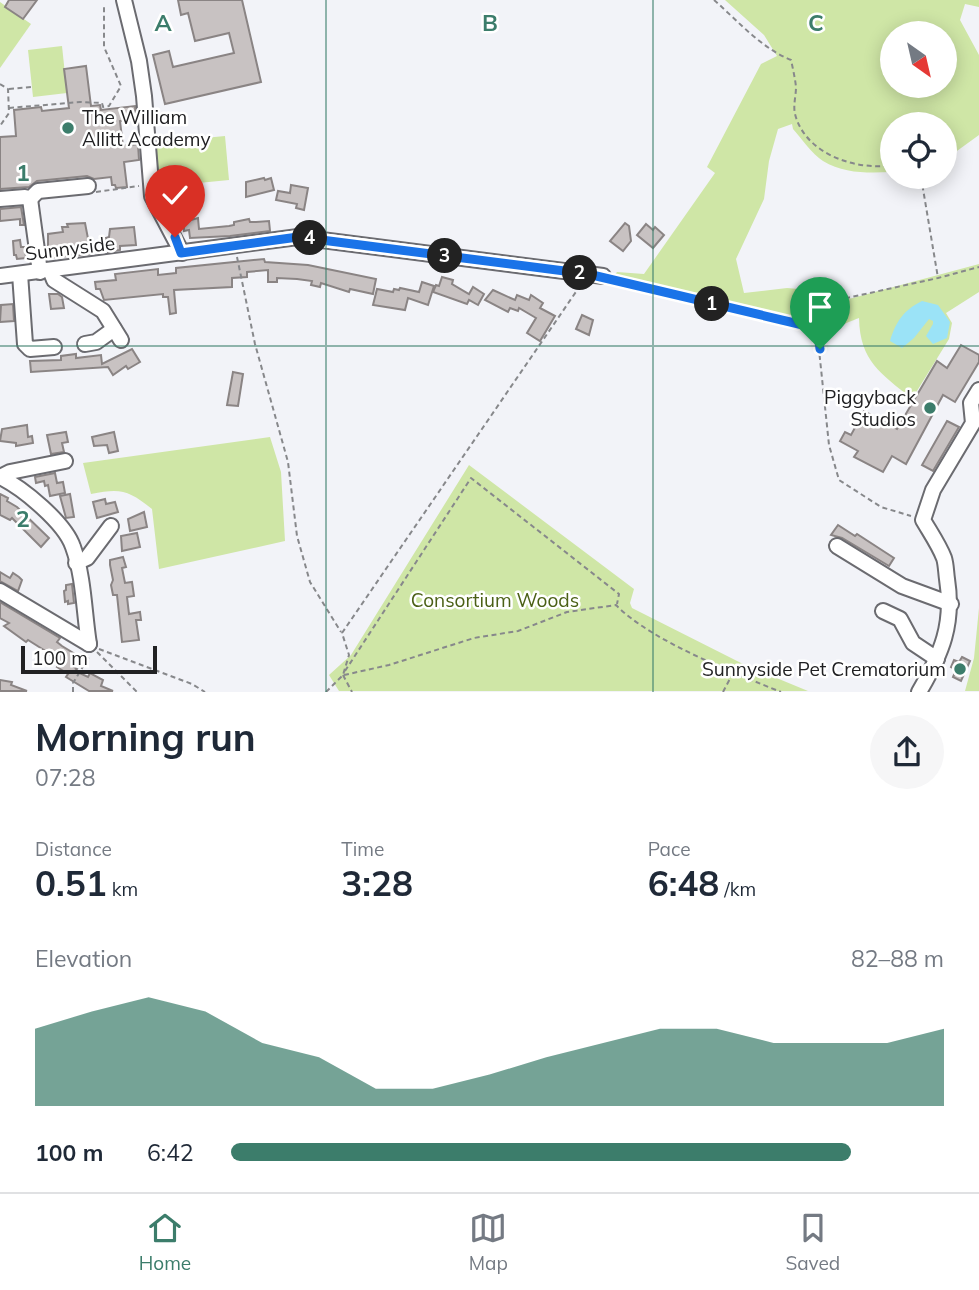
<!DOCTYPE html>
<html lang="en">
<head>
<meta charset="utf-8">
<style>
  body { margin:0; font-family:Mulish,sans-serif; background:#f6f6f7; color:#1f2937; height:100vh; display:flex; flex-direction:column; font-size:26px; white-space:nowrap }
  * { box-sizing:border-box; margin:0 }
  p { font-size:23px; color:#747a83 }
  .icon { flex:none; width:38px; height:38px; fill:none; stroke:currentColor; stroke-width:2; stroke-linecap:round; stroke-linejoin:round }
  .map { position:relative; height:692px; overflow:hidden }
  .drawer { display:flex; flex-direction:column; background:#fff; flex:1 }
  .drawer>* { flex:none }
  .needle { width:46px; rotate:146deg }
  .fabs { position:absolute; left:880px; top:21px; display:grid; gap:14px }
  .fabs a { display:grid; place-items:center; width:77px; height:77px; border-radius:50%; background:#fff; box-shadow:0 4px 18px #0003; font-size:35px }
  .scale { position:absolute; left:21px; bottom:18px; width:136px; box-sizing:border-box; padding-left:7px; border:4px solid #212123; border-top:0; font-size:19px; line-height:24px; white-space:nowrap; color:#212123; -webkit-text-stroke:5px #fff; paint-order:stroke }
  .pin { position:absolute; display:grid; place-items:center; width:60px; height:60px; color:#fff; margin:-72px -30px; border-radius:50% 50% 50% 0; rotate:-45deg; box-shadow:0 0 7px #0007 }
  .pin .icon { rotate:45deg }
  .km { position:absolute; width:35px; height:35px; margin:-18px; border-radius:50%; background:#222; color:#fff; font-size:19px; line-height:35px; text-align:center }
  .round { display:grid; place-items:center; flex:none; width:74px; height:74px; border-radius:37px; background:#f6f6f7 }
  .summary { display:flex; align-items:center; justify-content:space-between; height:119px; padding:0 35px }
  h1 { font-size:38px; font-weight:700; line-height:52px }
  .metrics { display:grid; grid-template-columns:repeat(3,1fr); gap:10px; height:119px; padding:7px 35px }
  .metrics div { display:grid; align-content:center }
  .metrics b { font-size:35px; font-weight:700 }
  .metrics small { font-size:19px; font-weight:400 }
  .metrics p { font-size:19px }
  .chart { height:196px; padding:14px 35px }
  .chart p { display:flex; justify-content:space-between }
  .chart svg { width:100%; height:126px; margin-top:7px; fill:#3c7d6b; opacity:.7 }
  ul { padding:0 35px; list-style:none; font-size:23px }
  li { display:grid; grid-template-columns:112px 84px 1fr; align-items:center; height:52px }
  li i { height:18px; border-radius:9px; background:#3c7d6b }
  .dock { display:flex; justify-content:space-around; align-items:center; height:98px; border-top:2px solid #e0e1e3; background:#fff; font-size:19px; color:#747a83 }
  .dock a { display:grid; justify-items:center; gap:4px }
  .dock .current { color:#3c7d6b }
  .map>svg:first-child { display:block }
  .green { fill:#cfe6a6; fill-rule:evenodd }
  .water { fill:#9be3f7 }
  .building { fill:#c8c2c2; stroke:#8a8484; stroke-width:2 }
  .lines { fill:none; stroke-linecap:round; stroke-linejoin:round }
  .minor-casing { stroke:#6b6b70; stroke-width:18 }
  .path { stroke:#87888b; stroke-width:2; stroke-dasharray:5 3.5; stroke-linecap:butt }
  .minor { stroke:#fff; stroke-width:14 }
  .route-casing { stroke:#fff; stroke-width:14 }
  .route { stroke:#1a73e8; stroke-width:9 }
  .grid { fill:none; stroke:#3c7d6b; stroke-width:2; stroke-opacity:0.55 }
  .poi-dot { fill:#3c7d6b; stroke:#fff; stroke-width:2.5 }
  .labels { text-anchor:middle; dominant-baseline:central; stroke-width:5; stroke-linejoin:round; paint-order:stroke }
  .poi-label { font-size:19px; fill:#212123; stroke:#fff; text-anchor:end }
  .street-label { font-size:19px; fill:#212123; stroke:#fff }
  .park-label { font-size:19px; fill:#4b6016; stroke:#fff }
  .grid-label { font-size:23px; text-anchor:middle; font-weight:bold; fill:#3c7d6b; stroke:#fff; stroke-width:5; stroke-linejoin:round; paint-order:stroke }
</style>
</head>
<body>
<div class="map">
<svg width="979" height="692" viewBox="0 0 979 692">
  <rect width="100%" height="100%" fill="#f2f3f8"/>
  <g class="green">
    <path d="M 725,0 L 979,0 L 979,7 L 965,4 L 960,20 L 979,55 L 979,135 L 950,156 L 945,158 L 945,124 L 892,124 L 892,172 C 869,173 844,174 823,161 C 812,154 802,139 793,129 L 792,124 L 778,129 L 769,161 L 764,199 L 736,259 L 744,293 L 787,288 L 810,290 L 819,299 L 809,310 L 806,319 L 613,277 L 617,272 L 644,274 L 715,173 L 707,167 L 761,64 L 777,56 L 764,35 ZM 892,33 L 945,33 L 945,86 L 892,86 Z"/>
    <polygon points="0,2 31,24 0,68"/>
    <polygon points="62,46 67,93 33,97 28,50"/>
    <polygon points="225,136 229,180 158,187 153,143"/>
    <path d="M 979,264 L 979,292 L 946,313 L 952,323 L 949,339 L 912,399 C 881,373 860,362 859,318 C 844,324 831,328 823,343 L 819,307 Z"/>
    <path d="M 270,437 L 281,472 L 285,541 L 159,569 L 152,509 C 128,490 121,488 91,494 L 83,463 Z"/>
    <polygon points="469,465 634,589 630,603 632,608 745,665 808,691 339,691 329,675 351,655"/>
    <polygon points="979,608 979,691 965,691 974,658"/>
  </g>
  <path class="water" d="M 922,301 L 938,305 L 950,322 L 947,338 L 933,344 L 926,336 L 933,324 L 933,321 L 929,319 L 914,338 L 902,348 L 890,341 C 896,321 904,310 922,301 Z"/>
  <g class="building">
    <polygon points="9,0 37,0 23,19 5,7"/>
    <polygon points="178,0 242,0 261,82 165,104 153,55 169,51 173,67 234,53 229,33 195,41 188,13 181,15"/>
    <polygon points="86,66 91,106 100,105 101,110 135,106 136,119 120,121 123,146 138,144 139,160 124,162 127,187 116,188 115,185 112,185 111,177 94,179 87,176 37,181 29,187 0,189 0,137 16,136 14,110 41,107 42,111 69,108 64,69"/>
    <polygon points="264,178 265,180 271,178 274,190 246,197 246,182"/>
    <polygon points="291,185 308,188 304,210 296,208 297,204 276,200 278,191 290,193"/>
    <polygon points="21,207 24,225 20,225 20,219 0,221 0,209"/>
    <polygon points="198,218 199,229 229,226 234,225 234,222 249,219 250,222 256,222 269,221 270,231 230,236 190,238 189,230 184,231 184,222"/>
    <polygon points="85,223 91,254 48,258 48,234 63,232 62,227 68,227 67,224"/>
    <polygon points="625,223 629,226 631,241 623,251 610,241"/>
    <polygon points="646,224 653,230 655,227 664,235 653,248 637,235"/>
    <polygon points="134,227 136,245 120,246 120,250 108,252 106,238 109,237 110,229"/>
    <polygon points="20,240 21,247 25,247 26,258 17,259 16,255 14,255 13,241"/>
    <polygon points="264,259 265,262 308,265 376,279 373,294 350,289 349,292 321,283 320,287 311,285 312,281 297,279 277,278 277,282 268,282 268,270 247,272 247,277 232,278 232,287 174,290 176,313 170,314 168,297 163,297 163,294 104,300 100,289 96,289 95,282 116,280 115,274 158,269 158,275 176,273 176,268"/>
    <polygon points="442,277 453,280 452,284 469,294 473,287 484,294 478,305 469,300 467,304 433,292 436,285 439,286"/>
    <polygon points="422,282 434,286 428,305 408,298 405,310 373,305 377,289 393,292 394,289 399,290 400,288 419,292"/>
    <polygon points="493,290 515,300 517,295 529,300 531,295 543,303 540,308 555,316 540,341 527,333 536,318 519,308 518,311 510,308 508,312 485,300"/>
    <polygon points="49,294 58,294 62,297 64,308 51,309"/>
    <polygon points="13,304 14,321 0,322 1,305"/>
    <polygon points="582,315 593,320 589,335 576,329"/>
    <polygon points="961,345 979,355 979,362 955,402 943,395 906,464 892,456 883,472 854,457 858,451 840,441 845,432 851,435 864,411 897,429 937,361 947,368"/>
    <polygon points="132,349 140,362 128,369 126,366 113,375 108,367 31,372 30,361 61,360 61,356 76,354 76,358 101,355 102,364"/>
    <polygon points="233,372 243,374 238,406 227,405"/>
    <polygon points="947,421 959,427 933,471 922,465"/>
    <polygon points="27,425 28,437 32,436 33,443 16,446 16,443 0,441 2,429"/>
    <polygon points="66,432 68,442 62,443 64,452 51,454 47,435"/>
    <polygon points="114,432 118,451 109,453 107,445 94,446 92,437"/>
    <polygon points="55,473 57,483 63,482 65,493 50,496 48,485 45,486 44,481 36,483 35,477"/>
    <polygon points="0,494 8,498 7,501 17,507 49,538 41,547 12,518 10,520 0,515"/>
    <polygon points="70,494 74,517 66,518 60,496"/>
    <polygon points="105,499 106,504 115,502 118,512 97,518 93,502"/>
    <polygon points="144,512 147,527 130,531 128,519"/>
    <polygon points="838,525 855,536 857,534 894,558 889,566 842,538 831,535"/>
    <polygon points="137,533 140,547 122,551 121,536"/>
    <polygon points="123,557 126,567 122,568 125,583 132,582 134,596 127,597 129,614 140,612 141,620 136,620 139,640 122,642 117,595 113,595 111,585 113,580 110,565 110,560"/>
    <polygon points="0,572 10,578 13,573 19,577 22,580 18,591 0,581"/>
    <polygon points="72,584 74,603 68,604 68,601 65,602 64,591 66,590 66,585"/>
    <polygon points="0,602 60,638 57,642 62,646 80,657 74,667 77,669 75,671 88,677 90,673 103,680 101,686 113,691 89,691 66,677 68,674 57,667 60,663 47,652 28,640 26,642 4,626 9,623 0,618"/>
    <polygon points="962,657 970,661 961,681 953,677 956,670 951,667 954,660 959,662"/>
    <polygon points="0,680 12,682 11,685 27,691 0,691"/>
  </g>
  <g class="lines">
    <g class="minor-casing">
      <g id="minor">
        <polyline points="124,0 139,61 144,96 152,196 182,253"/>
        <polyline points="0,199 25,197 30,199 40,272"/>
        <polyline points="30,199 38,191 88,186"/>
        <polyline points="50,270 54,280 103,311 121,340"/>
        <polyline points="20,274 25,344 30,349 54,347"/>
        <polyline points="0,276 298,237 603,276"/>
        <polyline points="85,344 96,342 114,329"/>
        <path d="M 0,477 C 23,488 65,523 73,547 C 84,577 84,613 89,644"/>
        <polyline points="0,477 10,472 65,461"/>
        <polyline points="837,546 902,586 951,604"/>
        <polyline points="76,563 87,558 111,526"/>
        <polyline points="0,591 89,644"/>
        <polyline points="883,611 900,619 913,643 937,659"/>
        <path d="M 919,692 C 942,653 954,624 947,579 C 946,572 946,564 944,558 C 939,545 930,532 923,520 L 933,490 L 973,423 L 971,403 L 979,390"/>
      </g>
    </g>
    <g class="path">
      <path d="M 714,0 C 738,21 761,48 791,60 C 793,69 795,78 796,87 C 796,96 793,105 795,114 C 805,154 856,171 892,165"/>
      <polyline points="0,84 8,89 9,113 0,126"/>
      <polyline points="9,89 32,87"/>
      <polyline points="9,108 80,102 102,103 103,107 109,106 121,86 104,47 104,6"/>
      <polyline points="921,177 938,278"/>
      <polyline points="96,192 139,186"/>
      <polyline points="237,257 255,344 288,462 297,536 310,582 341,632"/>
      <polyline points="613,280 803,325 816,320 815,305 938,278 979,267"/>
      <polyline points="816,321 829,445 839,480 881,507 911,516"/>
      <polyline points="99,649 192,684 205,692"/>
      <polyline points="97,652 137,692"/>
      <polyline points="345,671 471,478 619,594 617,604"/>
      <polyline points="343,675 352,692"/>
      <path d="M 344,675 L 389,665 L 474,638 L 518,631 L 567,612 L 616,605 C 651,641 734,673 781,692"/>
      <polyline points="73,692 73,683 90,655"/>
      <polyline points="326,692 343,675 349,655 342,633 580,286"/>
      <polyline points="723,692 733,673"/>
    </g>
    <use href="#minor" class="minor"/>
  </g>
  <g class="lines">
    <g class="route-casing">
      <polyline id="route" points="175,237 181,253 298,237 588,274 803,325 816,320 820,349"/>
    </g>
    <use href="#route" class="route"/>
  </g>
  <path class="grid" d="M 326,0 L 326,692M 653,0 L 653,692M 0,346 L 979,346"/>
  <g class="poi-dot">
    <circle cx="68" cy="128" r="7"/>
    <circle cx="930" cy="408" r="7"/>
    <circle cx="960" cy="669" r="7"/>
  </g>
  <g class="labels">
    <g class="poi-label">
      <text x="82" y="117" text-anchor="start">The William<tspan x="82" dy="22">Allitt Academy</tspan></text>
      <text x="916" y="397">Piggyback<tspan x="916" dy="22">Studios</tspan></text>
      <text x="946" y="669">Sunnyside Pet Crematorium</text>
    </g>
    <g class="street-label">
      <text transform="translate(70 248) rotate(-7)">Sunnyside</text>
    </g>
    <g class="park-label">
      <text x="495" y="600">Consortium Woods</text>
    </g>
  </g>
  <g class="grid-label">
    <text x="163" y="31">A</text>
    <text x="490" y="31">B</text>
    <text x="816" y="31">C</text>
    <text x="23" y="181">1</text>
    <text x="23" y="527">2</text>
  </g>
</svg>
<div class="fabs">
<a><svg class="needle" viewBox="-14 -14 28 28"><path d="M0-13l5 13h-10z" fill="#e53935"/><path d="M0 13l5-13h-10z" fill="#747a83"/></svg></a>
<a><svg class="icon" aria-label="locate" viewBox="0 0 24 24"><circle cx="12" cy="12" r="6"/><path d="M12 2v4M12 18v4M2 12h4M18 12h4"/></svg></a>
</div>
<div class="scale">100 m</div>
<div class="pin" style="left:820px;top:349px;background:#1e9e55"><svg class="icon" aria-label="arrive" viewBox="0 0 24 24"><path d="M6 21V4h12l-3 4 3 4H6"/></svg></div>
<div class="pin" style="left:175px;top:237px;background:#d93025"><svg class="icon" aria-label="check" viewBox="0 0 24 24"><path d="M5 12l5 5 9-10"/></svg></div>
<b class="km" style="left:712px;top:304px">1</b>
<b class="km" style="left:580px;top:273px">2</b>
<b class="km" style="left:445px;top:256px">3</b>
<b class="km" style="left:310px;top:238px">4</b>
</div>
<section class="drawer">
<div class="summary"><div><h1>Morning run</h1><p>07:28</p></div><a class="round"><svg class="icon" aria-label="share" viewBox="0 0 24 24"><path d="M12 15V3M7 8l5-5 5 5M5 13v7h14v-7"/></svg></a></div>
<div class="metrics">
<div><p>Distance</p><b>0.51<small> km</small></b></div>
<div><p>Time</p><b>3:28</b></div>
<div><p>Pace</p><b>6:48<small> /km</small></b></div>
</div>
<div class="chart"><p><span>Elevation</span>82–88 m</p>
<svg viewBox="0 0 160 44" preserveAspectRatio="none"><path d="M0 44V17L10 11L20 6L30 11L40 22L50 27L60 38L70 38L80 33L90 27L100 22L110 17L120 17L130 22L140 22L150 22L160 17V44z"/></svg>
</div>
<ul>
<li><b>100 m</b>6:42<i style="width:87%"></i></li>
</ul>
</section>
<nav class="dock">
<a class="current"><svg class="icon" aria-label="home" viewBox="0 0 24 24"><path d="M3 11l9-7 9 7M6 9v11h12V9"/></svg>Home</a>
<a><svg class="icon" aria-label="map" viewBox="0 0 24 24"><path d="M3 6l6-2 6 2 6-2v14l-6 2-6-2-6 2zM9 4v14M15 6v14"/></svg>Map</a>
<a><svg class="icon" aria-label="saved" viewBox="0 0 24 24"><path d="M7 4h10v16l-5-4-5 4z"/></svg>Saved</a>
</nav>
</body>
</html>
